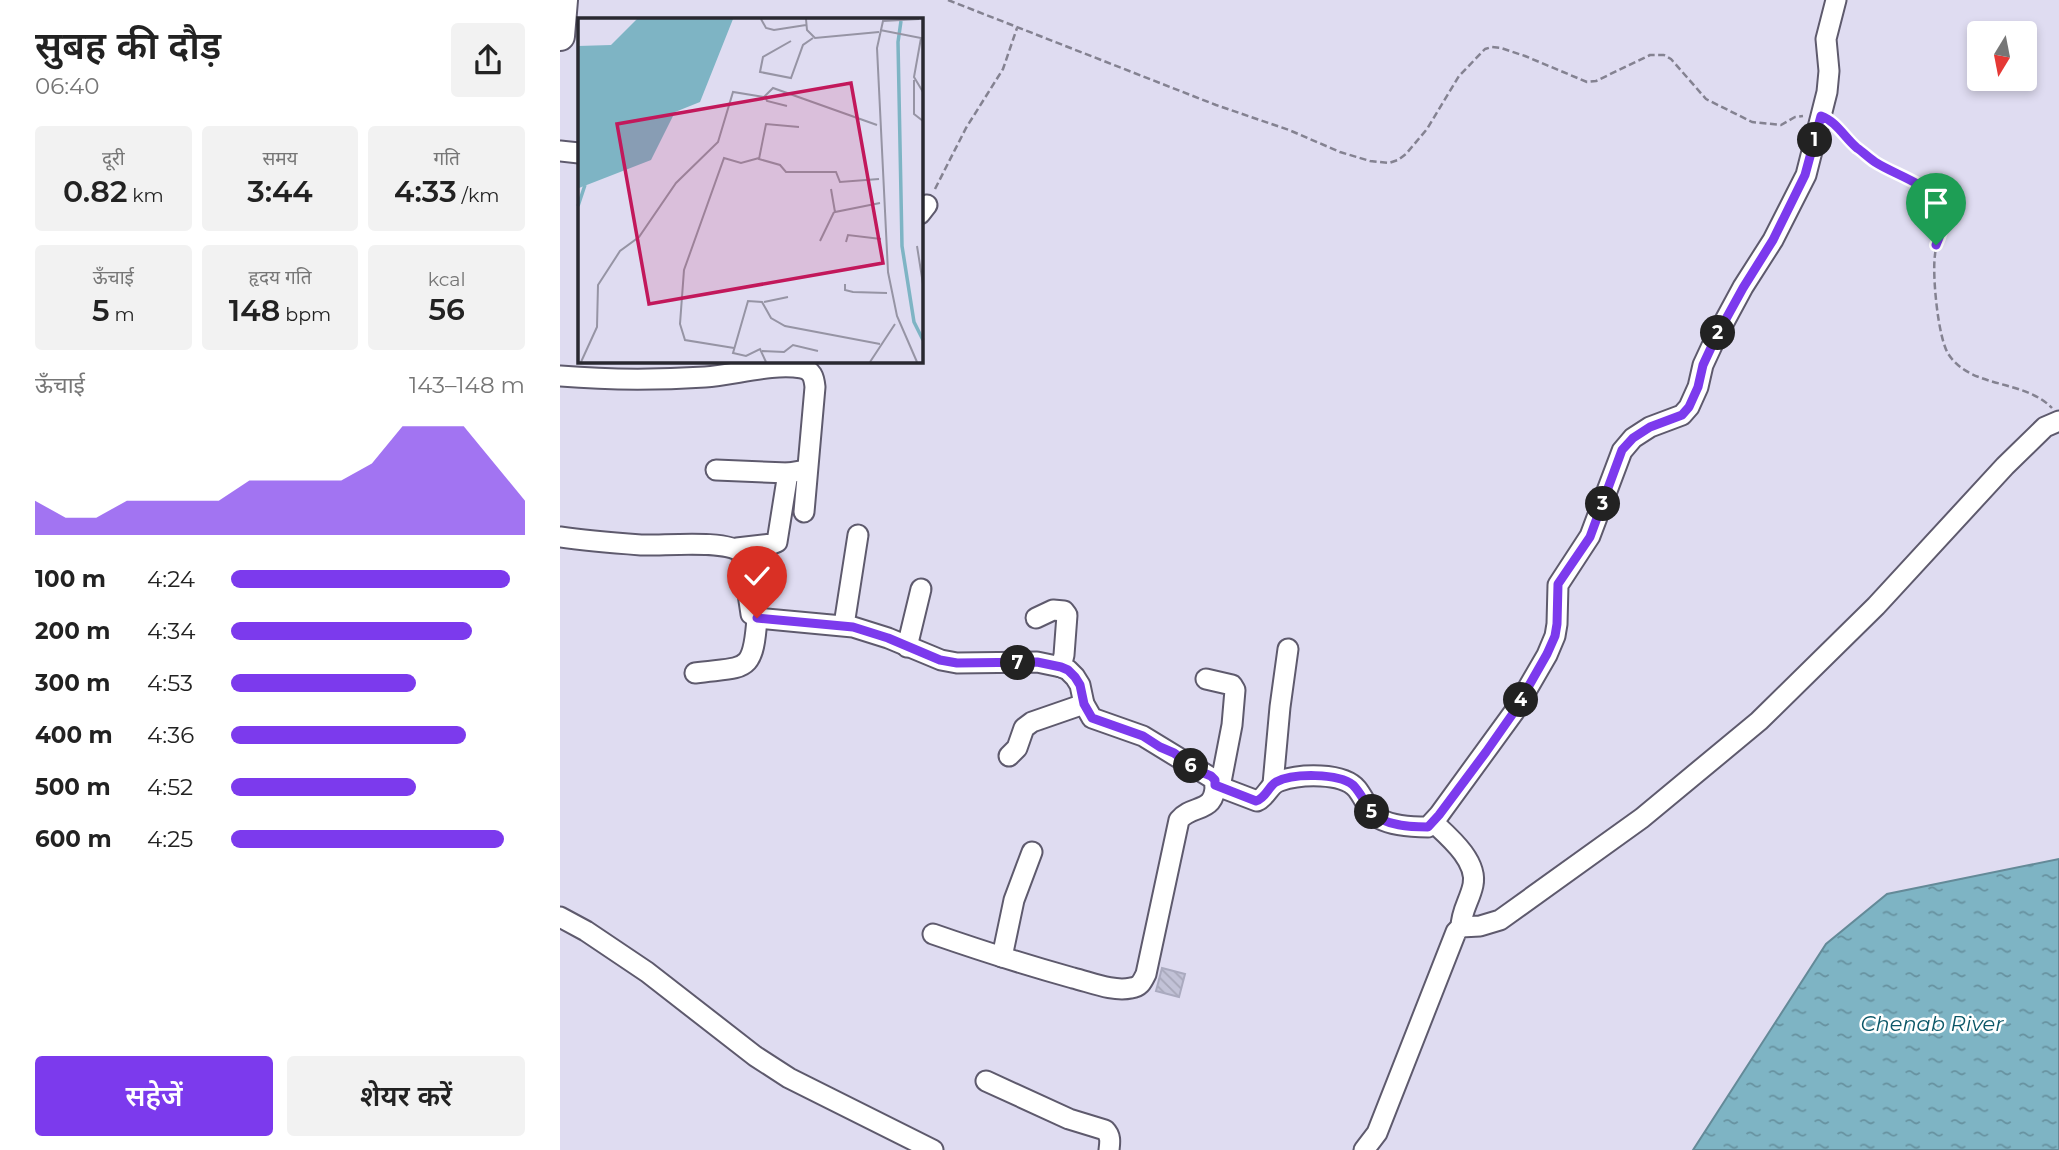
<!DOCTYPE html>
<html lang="hi">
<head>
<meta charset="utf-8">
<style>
  body { margin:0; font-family:Montserrat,"Noto Sans Devanagari",sans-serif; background:#f2f2f2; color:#222; height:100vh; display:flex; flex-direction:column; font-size:26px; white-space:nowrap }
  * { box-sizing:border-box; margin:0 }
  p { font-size:23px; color:#767676 }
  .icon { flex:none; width:38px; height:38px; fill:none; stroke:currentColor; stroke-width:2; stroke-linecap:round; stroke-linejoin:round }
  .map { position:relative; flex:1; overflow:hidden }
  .sheet { display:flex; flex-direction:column; background:#fff; width:560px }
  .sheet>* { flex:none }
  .needle { width:46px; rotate:190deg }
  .controls { position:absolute; left:1407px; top:21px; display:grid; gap:14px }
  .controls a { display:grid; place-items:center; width:70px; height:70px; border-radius:7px; background:#fff; box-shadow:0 4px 10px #0003; font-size:35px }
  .pin { position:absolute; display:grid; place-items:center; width:60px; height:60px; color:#fff; margin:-72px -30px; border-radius:50% 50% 50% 0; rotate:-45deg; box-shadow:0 0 7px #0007 }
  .pin .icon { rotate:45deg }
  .km { position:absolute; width:35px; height:35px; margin:-18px; border-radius:50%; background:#222; color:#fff; font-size:19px; line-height:35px; text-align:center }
  .round { display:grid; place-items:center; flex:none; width:74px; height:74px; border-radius:7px; background:#f2f2f2 }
  .headline { display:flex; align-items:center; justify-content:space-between; height:119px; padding:0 35px }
  h1 { font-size:38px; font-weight:600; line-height:52px }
  .figures { display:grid; grid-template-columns:repeat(3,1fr); gap:10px; height:119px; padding:7px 35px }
  .figures div { display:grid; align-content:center; border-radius:7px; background:#f2f2f2; text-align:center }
  .figures b { font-size:30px; font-weight:600 }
  .figures small { font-size:19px; font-weight:400 }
  .figures p { font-size:19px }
  .chart { height:196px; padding:14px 35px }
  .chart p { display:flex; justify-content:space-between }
  .chart svg { width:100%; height:126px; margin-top:7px; fill:#7c3aed; opacity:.7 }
  .button { display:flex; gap:14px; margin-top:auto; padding:14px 35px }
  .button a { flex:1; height:80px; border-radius:7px; background:#7c3aed; color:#fff; font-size:28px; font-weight:600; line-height:80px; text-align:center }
  .button a+a { background:#f2f2f2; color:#222 }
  ul { padding:0 35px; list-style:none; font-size:23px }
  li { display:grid; grid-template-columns:112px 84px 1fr; align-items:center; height:52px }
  li i { height:18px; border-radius:9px; background:#7c3aed }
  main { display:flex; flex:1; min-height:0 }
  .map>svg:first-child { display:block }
  .water { fill:url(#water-ripples); stroke:#648a98; stroke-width:2 }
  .building { fill:url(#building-back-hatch); stroke:#aaaabf; stroke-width:2 }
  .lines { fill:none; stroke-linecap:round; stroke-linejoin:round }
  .minor-casing { stroke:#5e5a6d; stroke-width:23 }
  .highway-casing { stroke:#5e5a6d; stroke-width:32 }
  .path { stroke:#848291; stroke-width:2.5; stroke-dasharray:7 3.5; stroke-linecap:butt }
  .minor { stroke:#fff; stroke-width:19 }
  .highway { stroke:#fff; stroke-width:28 }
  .route-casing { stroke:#fff; stroke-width:14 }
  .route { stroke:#7c3aed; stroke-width:9 }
  .labels { text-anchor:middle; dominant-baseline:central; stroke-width:5; stroke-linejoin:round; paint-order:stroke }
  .water-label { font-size:21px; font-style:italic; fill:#0b5768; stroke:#fff }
  .inset-river { fill:none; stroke:#7eb4c4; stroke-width:3.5 }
  .inset-road { fill:none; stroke:#9694a4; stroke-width:2 }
  .view { fill:#c2185b; fill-opacity:0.15; stroke:#c2185b; stroke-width:3.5 }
  .inset-edge { fill:none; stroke:#292830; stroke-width:3.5 }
</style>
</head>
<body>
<main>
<section class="sheet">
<div class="headline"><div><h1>सुबह की दौड़</h1><p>06:40</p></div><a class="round"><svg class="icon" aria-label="share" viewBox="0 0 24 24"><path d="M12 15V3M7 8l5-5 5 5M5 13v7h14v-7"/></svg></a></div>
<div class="figures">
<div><p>दूरी</p><b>0.82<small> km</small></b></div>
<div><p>समय</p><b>3:44</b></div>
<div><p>गति</p><b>4:33<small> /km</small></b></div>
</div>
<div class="figures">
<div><p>ऊँचाई</p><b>5<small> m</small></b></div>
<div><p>हृदय गति</p><b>148<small> bpm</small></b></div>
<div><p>kcal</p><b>56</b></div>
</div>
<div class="chart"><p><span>ऊँचाई</span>143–148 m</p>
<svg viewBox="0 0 160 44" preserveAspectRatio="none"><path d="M0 44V32L10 38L20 38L30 32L40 32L50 32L60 32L70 25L80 25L90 25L100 25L110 19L120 6L130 6L140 6L150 19L160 32V44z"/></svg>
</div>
<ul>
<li><b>100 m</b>4:24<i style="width:95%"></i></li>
<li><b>200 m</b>4:34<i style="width:82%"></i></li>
<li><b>300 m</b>4:53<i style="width:63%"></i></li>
<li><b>400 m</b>4:36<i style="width:80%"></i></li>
<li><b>500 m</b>4:52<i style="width:63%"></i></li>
<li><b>600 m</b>4:25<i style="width:93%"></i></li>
</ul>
<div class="button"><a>सहेजें</a><a>शेयर करें</a></div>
</section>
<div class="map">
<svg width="1499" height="1150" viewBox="0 0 1499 1150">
  <defs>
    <pattern id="water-ripples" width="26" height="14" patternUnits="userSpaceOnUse" patternTransform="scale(1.75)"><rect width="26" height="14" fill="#7eb4c4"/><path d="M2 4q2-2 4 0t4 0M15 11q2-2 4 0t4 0" fill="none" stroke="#6792a0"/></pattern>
    <pattern id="building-back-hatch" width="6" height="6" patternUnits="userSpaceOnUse" patternTransform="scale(1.75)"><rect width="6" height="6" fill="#c2c2d7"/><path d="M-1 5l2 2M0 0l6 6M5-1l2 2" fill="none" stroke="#a7a7b9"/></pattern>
  </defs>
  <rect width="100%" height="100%" fill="#dfdcf1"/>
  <polygon class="water" points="1499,859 1499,1150 1133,1150 1266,944 1327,894"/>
  <polygon class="building" points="602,968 625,974 619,997 596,991"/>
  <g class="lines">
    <g class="minor-casing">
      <g id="minor">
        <polyline points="0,151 19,153"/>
        <polyline points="360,214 367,205"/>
        <path d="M 0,376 C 48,380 97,380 145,377 C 174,375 213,363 241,368 C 252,370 254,377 255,387 L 244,512"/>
        <polyline points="156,470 228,473 240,471"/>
        <path d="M 0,537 C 27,541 54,543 81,545 C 104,546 166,539 182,553 L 191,614 L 197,618 L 293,627 L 328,638 L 381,660 L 397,663 L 477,662 L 501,667 L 508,670 L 515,677 L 520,685 L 524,704 L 532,718 L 583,736 L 655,780 C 657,815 633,803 619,820 L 586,974 C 582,982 580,987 571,988 C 553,992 530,982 513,978 C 466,965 419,950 373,934"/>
        <polyline points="177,548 212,544 217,542 228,473"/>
        <polyline points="476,618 493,610 504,611 507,615 504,655 501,667"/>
        <polyline points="284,625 298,535"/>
        <polyline points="347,647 361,589"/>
        <path d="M 135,673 C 186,666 193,675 197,618"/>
        <polyline points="646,679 672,685 675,690 672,725 660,787"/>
        <polyline points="449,756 457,748 464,728 472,722 524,704"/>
        <polyline points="713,784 720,707 728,649"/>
        <path d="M 655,785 L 697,801 C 707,797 709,784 720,781 C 740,774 783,772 797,789 C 805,799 809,813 820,819 C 833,826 854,827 868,827 L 879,815 L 954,712 L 987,655 L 995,636 L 997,624 L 998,585 L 1030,536 L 1062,451 L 1073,438 L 1090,427 L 1122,415 L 1129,407 L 1138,387 L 1143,365 L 1156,337 L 1183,287 L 1213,240 L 1246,175 L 1267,92 L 1269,71 L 1266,39 L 1276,0"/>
        <path d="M 873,822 C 889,837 918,861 913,885 C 910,900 901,911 901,927"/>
        <polyline points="0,917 26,931 87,972 195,1056 229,1078 373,1150"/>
        <polyline points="442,957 454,900 472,852"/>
        <path d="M 426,1081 L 509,1119 L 545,1130 C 551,1136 550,1142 549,1150"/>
        <polyline points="804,1150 817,1133 896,932 901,927 920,926 940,920 1082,818 1199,721 1316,606 1445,466 1485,427 1499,421"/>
      </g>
    </g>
    <g class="highway-casing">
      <polyline id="highway" points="0,36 3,0"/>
    </g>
    <g class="path">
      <polyline points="388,0 656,105 729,130 780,152 810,161 829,163 838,160 846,154 867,129 899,76 925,49 932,47 941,48 965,56 1027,82 1036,81 1090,55 1104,55 1111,59 1146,99 1192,122 1221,125 1235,117 1243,116"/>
      <path d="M 1277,127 C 1289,140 1301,153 1317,163 C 1336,174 1367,183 1379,203 C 1390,221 1376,238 1375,255 C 1372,274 1378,340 1389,355 C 1412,389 1464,379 1492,408"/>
      <polyline points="375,189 406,128 443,69 457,28"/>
    </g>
    <use href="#minor" class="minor"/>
    <use href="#highway" class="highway"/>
  </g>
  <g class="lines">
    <g class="route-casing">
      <path id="route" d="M 197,618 L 293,627 L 328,638 L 380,660 L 397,663 L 477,662 L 501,667 L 508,670 L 515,677 L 520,685 L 524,704 L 532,718 L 583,736 L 600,747 L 614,753 L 639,771 L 651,776 L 655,780 L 655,785 L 696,801 C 706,798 708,787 716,782 C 733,773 778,773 793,785 C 801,793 805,804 813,813 C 825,826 851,827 868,827 L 879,815 L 926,752 L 954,712 L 987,654 L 995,636 L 997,624 L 998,584 L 1030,537 L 1062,450 L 1073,438 L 1090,427 L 1122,415 L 1129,407 L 1138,387 L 1143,365 L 1156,337 L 1183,288 L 1213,240 L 1245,175 L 1261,116 C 1276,121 1285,138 1297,148 C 1303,152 1309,158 1315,162 C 1335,175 1365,182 1379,203 C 1387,216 1382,232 1376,245"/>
    </g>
    <use href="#route" class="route"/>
  </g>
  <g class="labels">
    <g class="water-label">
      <text x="1372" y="1023">Chenab River</text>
    </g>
  </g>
  <g transform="translate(18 18)">
    <rect width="345" height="345" fill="#dfdcf1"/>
    <path d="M 59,1 L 155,1 L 122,84 L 97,94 L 73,142 L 1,170 L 0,28 L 33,27 Z" fill="#7eb4c4"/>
    <path class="inset-river" d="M 323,3 L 320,24 L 324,228 L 336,304 L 345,322M 0,188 L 7,167"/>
    <path class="inset-road" d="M 183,1 L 188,10 L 196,12 L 228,7M 228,1 L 229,12 L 237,20 L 301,14M 302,12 L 343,20 L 336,59 L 345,74M 213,23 L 185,39 L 182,54 L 213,60 L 225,27 L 235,20M 336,62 L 336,96 L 345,103M 187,78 L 189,83 L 209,88M 221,109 L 188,106 L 181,141 L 202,147 L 208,154 L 258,154 L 262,164 L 301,161M 253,171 L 257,194 L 302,185M 242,223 L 256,194M 268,224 L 270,217 L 303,221M 339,228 L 345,266M 267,266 L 267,272 L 275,274 L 309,275M 186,284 L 210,279M 156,330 L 107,322 L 102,306 L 106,252 L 146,140 L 163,145 L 181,140M 184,333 L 206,334 L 215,327 L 240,333M 3,344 L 19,309 L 20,267 L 42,233 L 61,219 L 98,165 L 140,124 L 155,74 L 186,79 L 195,70 L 299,107M 188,344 L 182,331 L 168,338 L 155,335 L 170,283 L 184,284 L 193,300 L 207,308 L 302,326M 292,344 L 317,306M 339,344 L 319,298 L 310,254 L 299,30 L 305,3 L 341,1"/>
    <path class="view" d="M 273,65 L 305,245 L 71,286 L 39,106 Z"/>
    <rect width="345" height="345" class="inset-edge"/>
  </g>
</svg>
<div class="controls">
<a><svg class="needle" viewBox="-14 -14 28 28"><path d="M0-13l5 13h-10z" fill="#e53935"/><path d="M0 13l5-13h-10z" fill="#767676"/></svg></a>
</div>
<div class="pin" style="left:1376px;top:245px;background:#1e9e55"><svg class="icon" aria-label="arrive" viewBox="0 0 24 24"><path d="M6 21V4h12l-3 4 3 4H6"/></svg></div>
<div class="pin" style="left:197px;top:618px;background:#d93025"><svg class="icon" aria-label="check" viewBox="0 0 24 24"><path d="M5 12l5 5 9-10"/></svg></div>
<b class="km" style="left:1255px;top:140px">1</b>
<b class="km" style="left:1158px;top:333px">2</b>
<b class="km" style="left:1043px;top:504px">3</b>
<b class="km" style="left:961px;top:700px">4</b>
<b class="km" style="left:812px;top:812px">5</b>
<b class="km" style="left:631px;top:766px">6</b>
<b class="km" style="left:458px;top:663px">7</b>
</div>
</main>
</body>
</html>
